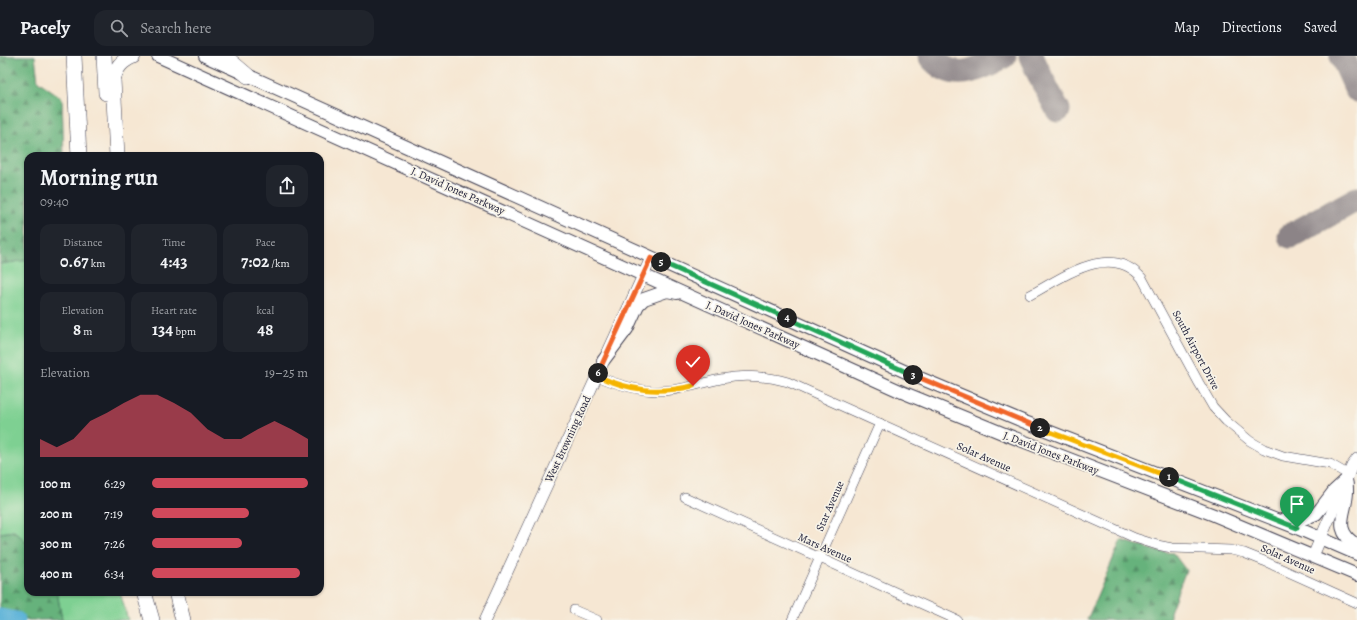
<!DOCTYPE html>
<html lang="en">
<head>
<meta charset="utf-8">
<style>
  body { margin:0; font-family:Alegreya,serif; background:#20242c; color:#f1f3f6; height:100vh; display:flex; flex-direction:column; font-size:15px; white-space:nowrap }
  * { box-sizing:border-box; margin:0 }
  p { font-size:13px; color:#9ea1a6 }
  .icon { flex:none; width:22px; height:22px; fill:none; stroke:currentColor; stroke-width:2; stroke-linecap:round; stroke-linejoin:round }
  .map { position:relative; flex:1; overflow:hidden }
  .panel { position:absolute; left:24px; top:96px; width:300px; height:444px; display:flex; flex-direction:column; background:#171b24; border-radius:12px; box-shadow:0 1px 3px #0004 }
  .panel>* { flex:none }
  .pin { position:absolute; display:grid; place-items:center; width:34px; height:34px; color:#fff; margin:-41px -17px; border-radius:50% 50% 50% 0; rotate:-45deg; box-shadow:0 0 4px #0007 }
  .pin .icon { rotate:45deg }
  .km { position:absolute; width:20px; height:20px; margin:-10px; border-radius:50%; background:#222; color:#fff; font-size:11px; line-height:20px; text-align:center }
  .round { display:grid; place-items:center; flex:none; width:42px; height:42px; border-radius:12px; background:#20242c }
  .headline { display:flex; align-items:center; justify-content:space-between; height:68px; padding:0 16px }
  h1 { font-size:22px; font-weight:600; line-height:30px }
  .figures { display:grid; grid-template-columns:repeat(3,1fr); gap:6px; height:68px; padding:4px 16px }
  .figures div { display:grid; align-content:center; border-radius:10px; background:#20242c; text-align:center }
  .figures b { font-size:17px; font-weight:600 }
  .figures small { font-size:11px; font-weight:400 }
  .figures p { font-size:11px }
  .chart { height:112px; padding:8px 16px }
  .chart p { display:flex; justify-content:space-between }
  .chart svg { width:100%; height:72px; margin-top:4px; fill:#d1495b; opacity:.7 }
  ul { padding:0 16px; list-style:none; font-size:13px }
  li { display:grid; grid-template-columns:64px 48px 1fr; align-items:center; height:30px }
  li i { height:10px; border-radius:5px; background:#d1495b }
  header { display:flex; align-items:center; gap:24px; box-sizing:border-box; height:56px; padding:0 20px; background:#171b24; border-bottom:1px solid #363941 }
  header strong { font-size:19px }
  nav { display:flex; gap:22px; margin-inline-start:auto; font-size:14px }
  .search { width:280px; height:36px; background:#20242c; display:flex; align-items:center; gap:10px; box-sizing:border-box; padding:0 14px; border-radius:12px; color:#9ea1a6; font-size:15px }
  .map>svg:first-child { display:block }
  .grass { fill:#7ed092; stroke:#507966 }
  .forest { fill:url(#forest-firs); stroke:#446a5c }
  .lines { fill:none; stroke-linecap:round; stroke-linejoin:round }
  .river { stroke:#5cb2d8; stroke-width:17 }
  .taxiway { stroke:#8c8487; stroke-width:25 }
  .minor-casing { stroke:#424052; stroke-width:10 }
  .tertiary-casing { stroke:#424052; stroke-width:12 }
  .secondary-casing { stroke:#424052; stroke-width:14 }
  .trunk-casing { stroke:#424052; stroke-width:16 }
  .minor { stroke:#fff; stroke-width:9 }
  .tertiary { stroke:#fff; stroke-width:11 }
  .secondary { stroke:#fff; stroke-width:12 }
  .trunk { stroke:#fff; stroke-width:15 }
  .split-1-casing { stroke:#fff; stroke-width:8 }
  .split-2-casing { stroke:#fff; stroke-width:8 }
  .split-3-casing { stroke:#fff; stroke-width:8 }
  .split-4-casing { stroke:#fff; stroke-width:8 }
  .split-5-casing { stroke:#fff; stroke-width:8 }
  .split-6-casing { stroke:#fff; stroke-width:8 }
  .split-7-casing { stroke:#fff; stroke-width:8 }
  .split-1 { stroke:#22a559; stroke-width:5 }
  .split-2 { stroke:#f5b400; stroke-width:5 }
  .split-3 { stroke:#f0652b; stroke-width:5 }
  .split-4 { stroke:#22a559; stroke-width:5 }
  .split-5 { stroke:#22a559; stroke-width:5 }
  .split-6 { stroke:#f0652b; stroke-width:5 }
  .split-7 { stroke:#f5b400; stroke-width:5 }
  .labels { text-anchor:middle; dominant-baseline:central; stroke-width:3.5; stroke-linejoin:round; paint-order:stroke }
  .street-label { font-size:11px; fill:#22223b; stroke:#f7f3e8 }
</style>
</head>
<body>
<header>
<strong>Pacely</strong>
<div class="search"><svg class="icon" aria-label="search" viewBox="0 0 24 24"><circle cx="10" cy="10" r="6"/><path d="M15 15l6 6"/></svg>Search here</div>
<nav><a>Map</a><a>Directions</a><a>Saved</a></nav>
</header>
<div class="map">
<svg width="1357" height="564" viewBox="0 0 1357 564">
  <defs>
    <pattern id="forest-firs" width="22" height="20" patternUnits="userSpaceOnUse"><rect width="22" height="20" fill="#66b27c"/><path d="M5 1l3.5 6h-7zM16 11l3.5 6h-7z" fill="#549067"/></pattern>
  </defs>
  <rect width="100%" height="100%" fill="#f7f3e8"/>
  <filter id="ink" filterUnits="userSpaceOnUse"><feTurbulence type="fractalNoise" baseFrequency=".025" numOctaves="2"/><feDisplacementMap in="SourceGraphic" scale="8" xChannelSelector="R" yChannelSelector="G"/><feConvolveMatrix kernelMatrix="1 2 1 2 8 2 1 2 1" color-interpolation-filters="sRGB"/></filter>
  <filter id="wash" filterUnits="userSpaceOnUse"><feTurbulence type="fractalNoise" baseFrequency=".012" numOctaves="4" result="noise"/><feDisplacementMap in="SourceGraphic" scale="16" xChannelSelector="R" yChannelSelector="G"/><feGaussianBlur stdDeviation="0.9" result="paint"/><feColorMatrix in="noise" values="0 0 0 0 0 0 0 0 0 0 0 0 0 0 0 0 0 1.4 0 .05"/><feComposite in="paint" operator="in"/></filter>
  <g filter="url(#wash)">
    <rect width="100%" height="100%" fill="#f6e7d3"/>
    <g class="grass">
      <polygon points="28,204 28,487 14,475 0,477 0,208"/>
      <polygon points="57,536 120,536 128,564 62,564"/>
    </g>
    <g class="forest">
      <polygon points="0,0 35,0 38,25 62,42 64,100 28,100 28,204 0,208"/>
      <polygon points="14,475 28,487 28,536 57,536 62,564 0,564 0,477"/>
      <polygon points="1121,484 1156,495 1173,497 1186,514 1170,556 1170,564 1087,564"/>
    </g>
    <g class="lines">
      <polyline class="river" points="0,561 17,564"/>
      <g class="taxiway">
        <path d="M 930,0 C 953,28 978,14 1004,0"/>
        <polyline points="1031,0 1042,24 1058,54"/>
        <polyline points="1342,0 1357,34"/>
        <polyline points="1290,180 1357,143"/>
      </g>
    </g>
  </g>
  <g filter="url(#ink)">
    <g class="lines">
      <g class="minor-casing">
        <g id="minor">
          <path d="M 1030,239 C 1062,222 1110,185 1142,222 L 1199,327 L 1213,351 L 1226,365 L 1250,385 L 1264,393 L 1283,400 L 1330,408 L 1349,419"/>
          <path d="M 597,320 C 616,328 637,335 659,335 C 680,335 701,327 721,323 C 744,318 766,320 788,326 L 1135,482 L 1157,489 L 1172,492 L 1231,494 L 1244,497 L 1264,505 L 1357,547"/>
          <polyline points="685,441 957,564"/>
          <polyline points="574,554 597,564"/>
          <polyline points="792,564 880,367"/>
        </g>
      </g>
      <g class="tertiary-casing">
        <g id="tertiary">
          <polyline points="1313,500 1352,410 1357,403"/>
          <polyline points="485,564 651,202"/>
        </g>
      </g>
      <g class="secondary-casing">
        <g id="secondary">
          <polyline points="158,0 902,336 1002,377 1214,459 1357,519"/>
          <polyline points="205,0 915,320 1025,366 1297,472 1357,498"/>
          <polyline points="603,305 627,273 638,249 644,243 667,235 677,237"/>
          <path d="M 1346,424 C 1347,427 1347,430 1347,433 C 1348,456 1330,473 1357,489"/>
          <polyline points="1284,463 1301,464 1316,458 1321,452 1334,435 1346,424"/>
        </g>
      </g>
      <g class="trunk-casing">
        <g id="trunk">
          <polyline points="74,0 79,100"/>
          <polyline points="104,0 106,37"/>
          <polyline points="222,0 228,3 248,20"/>
          <path d="M 117,100 L 113,24 C 116,12 121,5 133,0"/>
          <polyline points="144,536 152,564"/>
          <polyline points="176,536 183,564"/>
        </g>
      </g>
      <use href="#minor" class="minor"/>
      <use href="#tertiary" class="tertiary"/>
      <use href="#secondary" class="secondary"/>
      <use href="#trunk" class="trunk"/>
    </g>
  </g>
  <g class="lines" filter="url(#ink)">
    <g class="split-1-casing">
      <polyline id="split-1" points="1169,421 1297,472"/>
    </g>
    <g class="split-2-casing">
      <polyline id="split-2" points="1040,372 1169,421"/>
    </g>
    <g class="split-3-casing">
      <polyline id="split-3" points="913,319 1040,372"/>
    </g>
    <g class="split-4-casing">
      <polyline id="split-4" points="787,262 913,319"/>
    </g>
    <g class="split-5-casing">
      <polyline id="split-5" points="661,206 787,262"/>
    </g>
    <g class="split-6-casing">
      <polyline id="split-6" points="598,317 651,202 661,206"/>
    </g>
    <g class="split-7-casing">
      <path id="split-7" d="M 598,317 L 597,320 C 631,335 657,338 693,330"/>
    </g>
    <use href="#split-1" class="split-1"/>
    <use href="#split-2" class="split-2"/>
    <use href="#split-3" class="split-3"/>
    <use href="#split-4" class="split-4"/>
    <use href="#split-5" class="split-5"/>
    <use href="#split-6" class="split-6"/>
    <use href="#split-7" class="split-7"/>
  </g>
  <g class="labels">
    <g class="street-label">
      <text transform="translate(458 135) rotate(24)">J. David Jones Parkway</text>
      <text transform="translate(753 269) rotate(24)">J. David Jones Parkway</text>
      <text transform="translate(1196 294) rotate(62)">South Airport Drive</text>
      <text transform="translate(568 383) rotate(-65)">West Browning Road</text>
      <text transform="translate(1051 397) rotate(21)">J. David Jones Parkway</text>
      <text transform="translate(984 401) rotate(24)">Solar Avenue</text>
      <text transform="translate(830 450) rotate(-66)">Star Avenue</text>
      <text transform="translate(825 492) rotate(24)">Mars Avenue</text>
      <text transform="translate(1288 503) rotate(24)">Solar Avenue</text>
    </g>
  </g>
</svg>
<div class="pin" style="left:1297px;top:472px;background:#1e9e55"><svg class="icon" aria-label="arrive" viewBox="0 0 24 24"><path d="M6 21V4h12l-3 4 3 4H6"/></svg></div>
<div class="pin" style="left:693px;top:330px;background:#d93025"><svg class="icon" aria-label="check" viewBox="0 0 24 24"><path d="M5 12l5 5 9-10"/></svg></div>
<b class="km" style="left:1169px;top:421px">1</b>
<b class="km" style="left:1040px;top:372px">2</b>
<b class="km" style="left:913px;top:319px">3</b>
<b class="km" style="left:787px;top:262px">4</b>
<b class="km" style="left:661px;top:206px">5</b>
<b class="km" style="left:598px;top:317px">6</b>
<section class="panel">
<div class="headline"><div><h1>Morning run</h1><p>09:40</p></div><a class="round"><svg class="icon" aria-label="share" viewBox="0 0 24 24"><path d="M12 15V3M7 8l5-5 5 5M5 13v7h14v-7"/></svg></a></div>
<div class="figures">
<div><p>Distance</p><b>0.67<small> km</small></b></div>
<div><p>Time</p><b>4:43</b></div>
<div><p>Pace</p><b>7:02<small> /km</small></b></div>
</div>
<div class="figures">
<div><p>Elevation</p><b>8<small> m</small></b></div>
<div><p>Heart rate</p><b>134<small> bpm</small></b></div>
<div><p>kcal</p><b>48</b></div>
</div>
<div class="chart"><p><span>Elevation</span>19–25 m</p>
<svg viewBox="0 0 160 44" preserveAspectRatio="none"><path d="M0 44V33L10 38L20 33L30 22L40 17L50 11L60 6L70 6L80 11L90 17L100 27L110 33L120 33L130 27L140 22L150 27L160 33V44z"/></svg>
</div>
<ul>
<li><b>100 m</b>6:29<i style="width:100%"></i></li>
<li><b>200 m</b>7:19<i style="width:62%"></i></li>
<li><b>300 m</b>7:26<i style="width:58%"></i></li>
<li><b>400 m</b>6:34<i style="width:95%"></i></li>
</ul>
</section>
</div>
</body>
</html>
